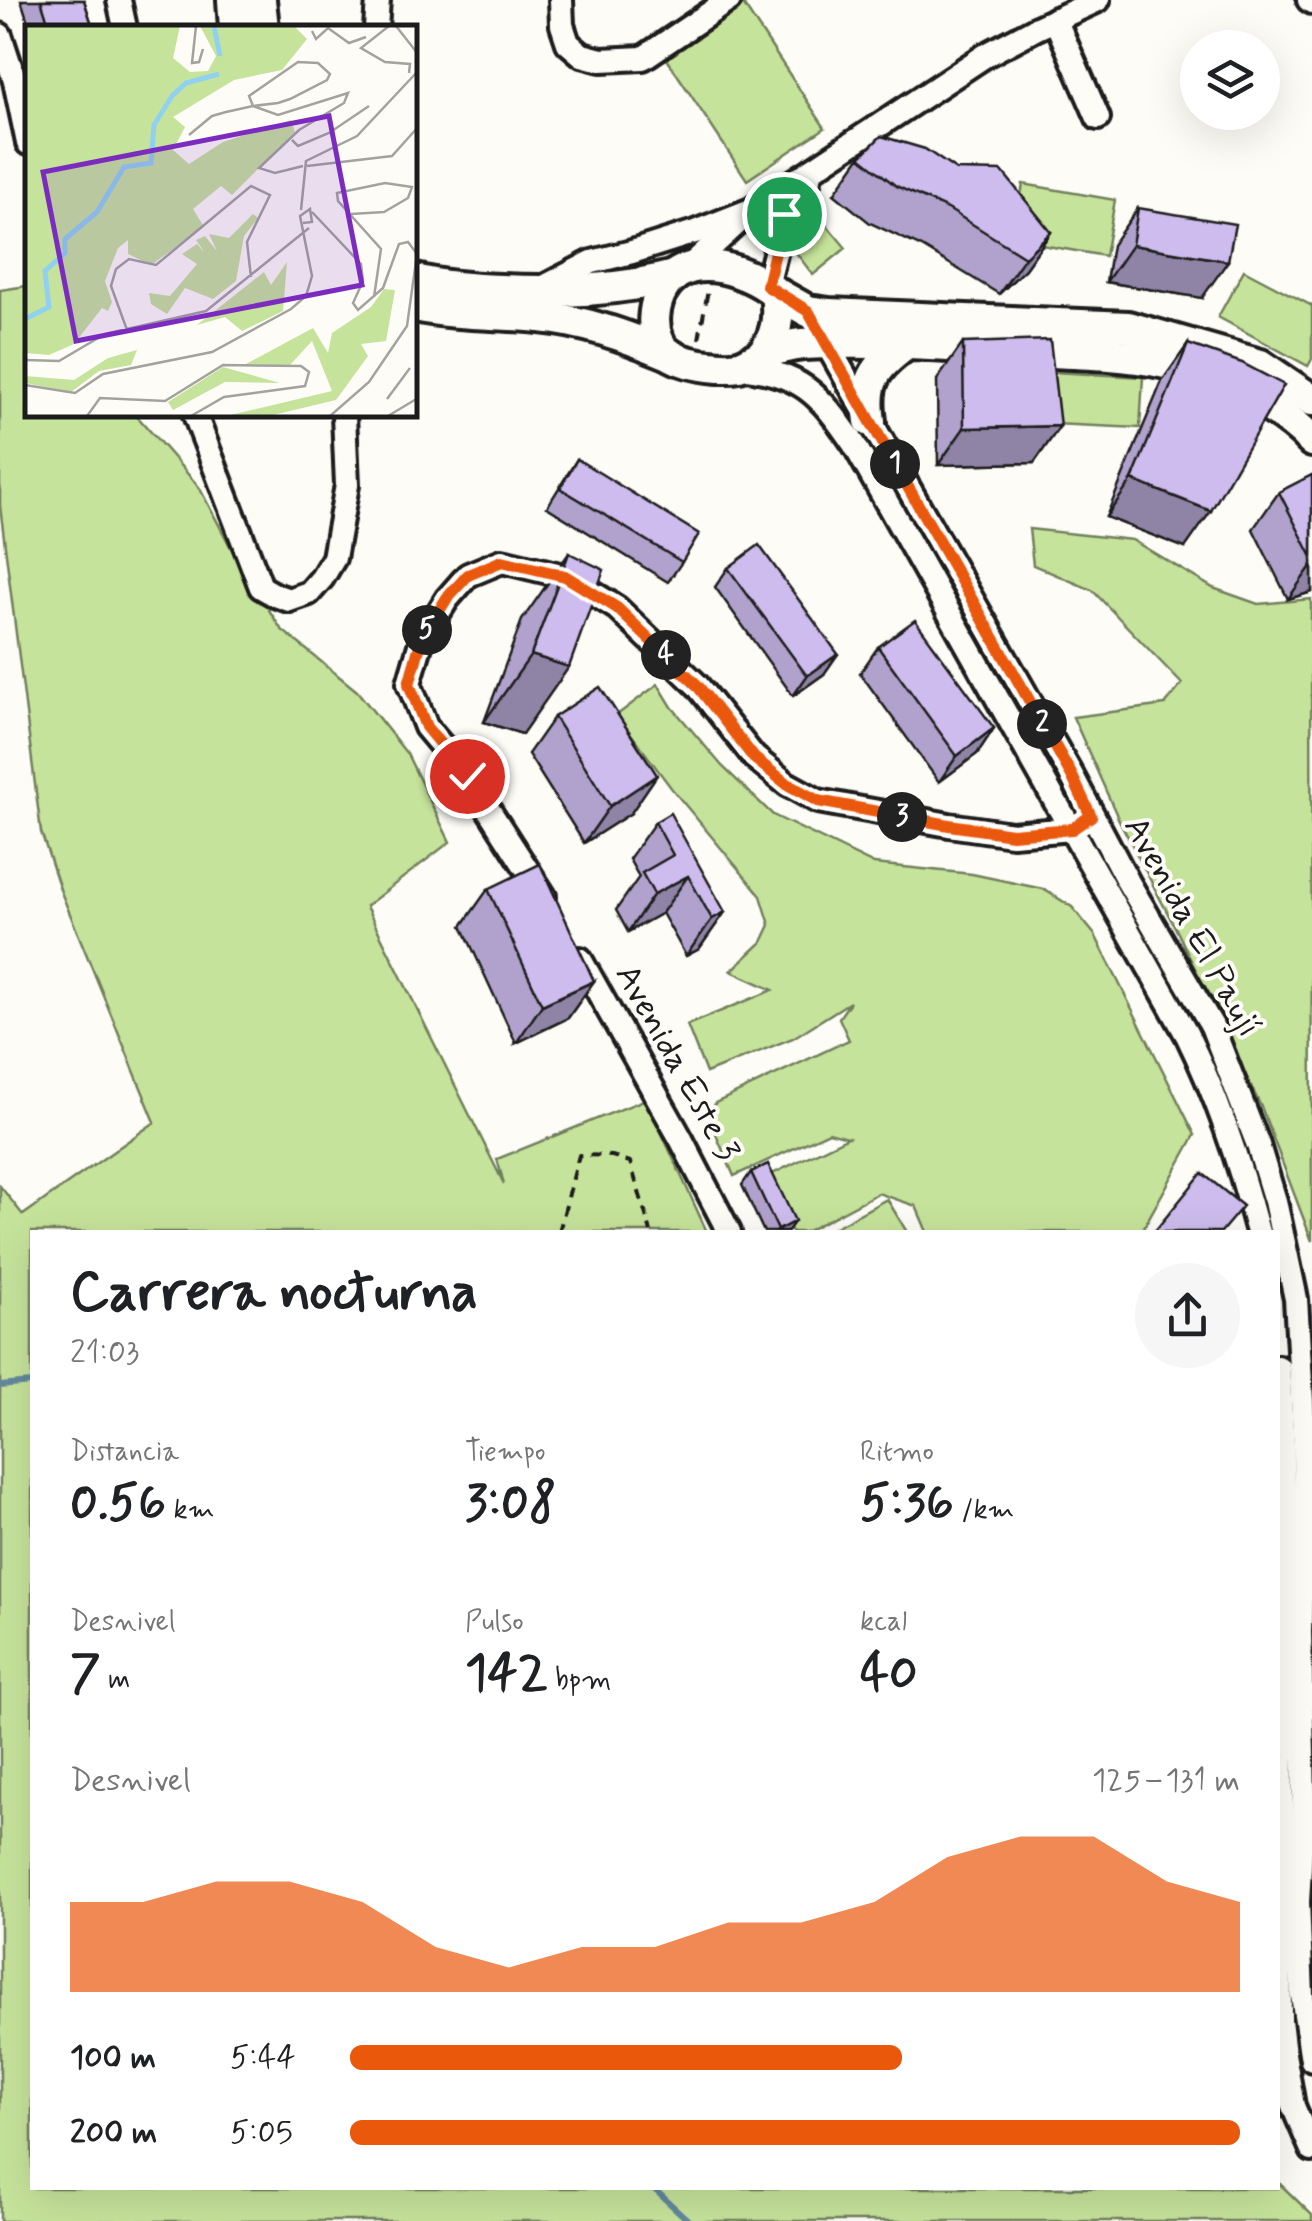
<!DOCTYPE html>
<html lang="es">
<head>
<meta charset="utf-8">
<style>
  body { margin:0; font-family:Mynerve,sans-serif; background:#f6f6f6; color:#202124; height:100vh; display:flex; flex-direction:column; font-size:38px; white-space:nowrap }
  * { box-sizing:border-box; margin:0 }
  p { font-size:32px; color:#757577 }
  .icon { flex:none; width:55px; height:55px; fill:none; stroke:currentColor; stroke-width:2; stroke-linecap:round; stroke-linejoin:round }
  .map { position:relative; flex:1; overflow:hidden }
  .sheet { position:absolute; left:30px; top:1230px; width:1250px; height:960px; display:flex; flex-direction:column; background:#fff; border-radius:0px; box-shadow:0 10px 40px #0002 }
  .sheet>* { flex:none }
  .controls { position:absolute; left:1180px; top:30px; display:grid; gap:20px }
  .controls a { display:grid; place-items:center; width:100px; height:100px; border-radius:50%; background:#fff; box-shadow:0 10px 40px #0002; font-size:50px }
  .pin { position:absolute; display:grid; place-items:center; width:85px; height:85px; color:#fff; margin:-42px; border:5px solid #fff; border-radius:50%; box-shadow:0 2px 10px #0007 }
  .km { position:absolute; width:50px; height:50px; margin:-25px; border-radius:50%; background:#222; color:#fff; font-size:28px; line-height:50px; text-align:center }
  .round { display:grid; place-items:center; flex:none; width:105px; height:105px; border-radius:52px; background:#f6f6f6 }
  .headline { display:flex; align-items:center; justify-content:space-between; height:170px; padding:0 40px }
  h1 { font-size:55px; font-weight:800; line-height:75px }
  .metrics { display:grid; grid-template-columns:repeat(3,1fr); gap:15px; height:170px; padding:10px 40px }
  .metrics div { display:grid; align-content:center }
  .metrics b { font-size:50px; font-weight:800 }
  .metrics small { font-size:28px; font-weight:400 }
  .metrics p { font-size:28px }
  .chart { height:280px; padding:20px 40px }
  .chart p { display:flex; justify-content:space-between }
  .chart svg { width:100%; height:180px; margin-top:10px; fill:#ea580c; opacity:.7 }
  ul { padding:0 40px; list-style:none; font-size:32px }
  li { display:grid; grid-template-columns:160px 120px 1fr; align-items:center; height:75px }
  li i { height:25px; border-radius:12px; background:#ea580c }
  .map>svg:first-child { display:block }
  .green { fill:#c6e39b; stroke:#71805c; stroke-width:2.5 }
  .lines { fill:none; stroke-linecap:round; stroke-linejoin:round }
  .stream { stroke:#62899c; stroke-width:6 }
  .minor-casing { stroke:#1c1c1c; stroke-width:30 }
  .major-casing { stroke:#1c1c1c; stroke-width:38 }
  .path { stroke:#1c1c1c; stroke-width:4; stroke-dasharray:10 8; stroke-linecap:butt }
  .minor { stroke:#fdfcf7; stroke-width:22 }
  .major { stroke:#fdfcf7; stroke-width:30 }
  .wall { fill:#b0a2cc; stroke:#1c1c1c; stroke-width:2.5 }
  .shaded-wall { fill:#9084a6; stroke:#1c1c1c; stroke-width:2.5 }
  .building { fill:#cdbced; stroke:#1c1c1c; stroke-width:2.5 }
  .route-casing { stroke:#fff; stroke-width:20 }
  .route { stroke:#ea580c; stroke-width:12 }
  .labels { text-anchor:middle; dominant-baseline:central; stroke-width:8; stroke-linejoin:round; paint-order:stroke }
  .street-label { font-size:35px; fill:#1c1c1c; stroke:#fdfcf7 }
  .inset-river { fill:none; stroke:#90d1f1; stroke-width:5 }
  .inset-road { fill:none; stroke:#a3a29f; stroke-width:2.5 }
  .view { fill:#7b2cbf; fill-opacity:0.15; stroke:#7b2cbf; stroke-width:5 }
  .inset-edge { fill:none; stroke:#1c1c1c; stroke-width:5 }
</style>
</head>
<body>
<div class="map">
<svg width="1312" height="2221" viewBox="0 0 1312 2221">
  <rect width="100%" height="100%" fill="#fdfcf7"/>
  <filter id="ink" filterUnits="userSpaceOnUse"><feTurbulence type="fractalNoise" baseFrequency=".01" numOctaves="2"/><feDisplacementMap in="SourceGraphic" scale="20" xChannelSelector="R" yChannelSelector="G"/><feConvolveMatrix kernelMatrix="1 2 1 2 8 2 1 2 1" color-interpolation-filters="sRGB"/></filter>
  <g filter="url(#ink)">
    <g class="green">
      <polygon points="741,1 825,128 747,180 663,53"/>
      <polygon points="1023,184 1115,200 1105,256 1013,240"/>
      <polygon points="826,224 846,248 813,275 794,250"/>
      <polygon points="1244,270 1312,306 1312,359 1308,366 1218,317"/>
      <polygon points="27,286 28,415 136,415 199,487 237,559 281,629 357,691 407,754 450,842 366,906 504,1184 497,1159 646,1099 707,1232 32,1232 32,2188 1278,2188 1278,2182 1312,2215 1312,2221 0,2221 0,1186 23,1215 155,1122 61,892 41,832 0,506 0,290"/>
      <polygon points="1034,371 1143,377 1140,428 1031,423"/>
      <polygon points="1029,529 1132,540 1213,588 1258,604 1311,599 1312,1241 1262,1109 1178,933 1118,818 1073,717 1165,705 1182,684 1092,590 1033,565"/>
      <polygon points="658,684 672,707 722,766 773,815 874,864 972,874 1043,889 1072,907 1095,935 1195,1135 1141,1232 927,1232 916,1206 878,1193 805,1232 792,1232 764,1178 848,1137 829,1132 734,1176 711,1123 715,1103 849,1040 839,1018 850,1002 793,1038 706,1073 687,1025 773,990 731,971 762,942 770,925 761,896 672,789 617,715"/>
      <polygon points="887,1199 907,1232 826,1232"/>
    </g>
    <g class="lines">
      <g class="stream">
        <polyline points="0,1386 32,1383"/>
        <polyline points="653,2188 689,2221"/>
      </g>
      <g class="minor-casing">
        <g id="minor">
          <polyline points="119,0 125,28"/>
          <polyline points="561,0 562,25 568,43 582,55 601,60 643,58 729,0"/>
          <polyline points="1309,0 1312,2"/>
          <polyline points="1055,19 1098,118"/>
          <polyline points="376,28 378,0"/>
          <polyline points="0,35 15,81 28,143"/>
          <polyline points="689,267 745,216"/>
          <polyline points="767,286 785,214 809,180"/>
          <polyline points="538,290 592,262 632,252 695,232 751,210 986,55 1037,28 1098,0"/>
          <polyline points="820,332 1071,774 1128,882 1212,1026 1258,1145 1275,1201 1296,1299 1305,1451 1300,1632 1304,1797 1298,1902 1302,1995 1312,2060"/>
          <path d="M 738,367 C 801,373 819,393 854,444 L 1187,1035 C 1218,1098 1240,1164 1258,1232"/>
          <polyline points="195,415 261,587 275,595 289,600 309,593 322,578 334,558 347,485 344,415"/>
          <polyline points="544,896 467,776 426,727 409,683 422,639 447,599 468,575 502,561 565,576 617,608 697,685 754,757 787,784 818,801 949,825 1012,834 1072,829 1091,816"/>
          <polyline points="580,959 681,1139 729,1232"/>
          <polyline points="1278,1367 1283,1445 1281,1740 1283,1884 1279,1903 1280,2020 1284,2054 1293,2106 1312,2150"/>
        </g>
      </g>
      <g class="major-casing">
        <g id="major">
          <polyline points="233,0 235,28"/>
          <polyline points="260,0 263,28"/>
          <path d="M 415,280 C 443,287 473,289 501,290 C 560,293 617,291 674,276"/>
          <polyline points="776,293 808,311 829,314 1128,327 1260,365 1312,400"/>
          <path d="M 415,306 C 457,315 497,313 540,317 C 585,321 625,336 667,353"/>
          <path d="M 761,355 C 778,336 779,317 776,293 C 745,268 680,246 659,296 C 654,309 652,326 658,340 C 665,359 691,364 709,366 C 718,367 730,368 739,366 C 747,364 753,359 760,356 C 772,350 790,345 803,344 C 875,340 951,346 1023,351 C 1070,353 1120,353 1166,363 C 1210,372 1282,407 1312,441"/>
          <path d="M 870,421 C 864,382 874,368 904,346"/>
        </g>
      </g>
      <g class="path">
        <polyline points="699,339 708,290"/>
        <polyline points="559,1232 579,1155 612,1156 630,1162 651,1232"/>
      </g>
      <use href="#minor" class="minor"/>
      <use href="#major" class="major"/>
    </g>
    <g class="wall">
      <polygon points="21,0 84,0 93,28 30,28"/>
      <polygon points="860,157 1051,232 1025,269 999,294 922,247 870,223 834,194"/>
      <polygon points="1138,208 1202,298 1106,282 1112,245"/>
      <polygon points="963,343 1060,426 1034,463 938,465 937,380"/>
      <polygon points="1188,344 1185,548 1106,517 1162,381"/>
      <polygon points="577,459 682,562 668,582 547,507"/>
      <polygon points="1312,475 1312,592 1288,599 1253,529 1279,492"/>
      <polygon points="569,553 522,734 484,722 522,620"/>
      <polygon points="728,568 824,674 793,696 715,587"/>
      <polygon points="878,647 994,728 977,754 939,782 860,673"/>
      <polygon points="554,717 631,813 584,843 528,754"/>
      <polygon points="655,822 725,912 699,949 686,956 662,913 628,932 616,910 639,877 629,859"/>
      <polygon points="488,889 594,981 568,1018 516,1043 462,926"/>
      <polygon points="751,1172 787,1232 764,1232 742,1185"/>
    </g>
    <g class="shaded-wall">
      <polygon points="1051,232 1025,269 999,294 1025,257"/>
      <polygon points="1132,245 1228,261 1202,298 1106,282"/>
      <polygon points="1060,426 1034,463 938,465 964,428"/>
      <polygon points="1132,480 1211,511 1185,548 1106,517"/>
      <polygon points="1312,565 1312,592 1288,599"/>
      <polygon points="838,654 824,674 793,696 807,676"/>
      <polygon points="531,655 569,667 522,734 484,722"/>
      <polygon points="994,728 977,754 939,782 957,756"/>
      <polygon points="657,775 631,813 584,843 610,806"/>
      <polygon points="688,876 662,913 628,932 654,894"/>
      <polygon points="725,912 699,949 686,956 712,919"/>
      <polygon points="594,981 568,1018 516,1043 542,1005"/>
      <polygon points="795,1221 787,1232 776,1232 778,1230"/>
    </g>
    <g class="building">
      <polygon points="41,0 84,0 93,28 50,28"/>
      <polygon points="881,136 925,149 956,170 1002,171 1051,232 1025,257 948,209 896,186 860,157"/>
      <polygon points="1138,208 1235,224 1228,261 1132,245"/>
      <polygon points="1050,340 1060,426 964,428 963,343"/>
      <polygon points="1188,344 1242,363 1284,385 1211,511 1132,480"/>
      <polygon points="577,459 699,534 682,562 560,488"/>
      <polygon points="1312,475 1312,557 1279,492"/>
      <polygon points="759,545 838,654 807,676 728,568"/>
      <polygon points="569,553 604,570 569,667 531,655"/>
      <polygon points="915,620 994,728 957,756 878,647"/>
      <polygon points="600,687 657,775 610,806 554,717"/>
      <polygon points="670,813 725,912 712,919 688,876 654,894 642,873 673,855 655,822"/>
      <polygon points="540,864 594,981 542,1005 488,889"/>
      <polygon points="768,1164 795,1221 778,1230 751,1172"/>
      <polygon points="1202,1173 1243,1206 1221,1232 1154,1232"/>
    </g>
  </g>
  <g class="lines" filter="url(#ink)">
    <g class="route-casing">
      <polyline id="route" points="467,776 426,727 409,684 422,638 447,598 468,575 502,561 565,576 617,608 697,685 754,758 787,784 818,801 949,825 1012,834 1072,829 1091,816 1071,774 808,311 767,286 784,214"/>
    </g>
    <use href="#route" class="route"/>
  </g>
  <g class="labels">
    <g class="street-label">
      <text transform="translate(1192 927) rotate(61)">Avenida El Paují</text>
      <text transform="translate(677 1063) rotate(61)">Avenida Este 3</text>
    </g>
  </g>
  <g transform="translate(25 25)">
    <rect width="392" height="392" fill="#fdfcf7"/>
    <path d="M 0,1 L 155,1 L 148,33 L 165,47 L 183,46 L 191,31 L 175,1 L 269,1 L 282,14 L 257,45 L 209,55 L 148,92 L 160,102 L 148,125 L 164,139 L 198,117 L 266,95 L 270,107 L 207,170 L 196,161 L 168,184 L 179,202 L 126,240 L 103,229 L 103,215 L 93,223 L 80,256 L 87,277 L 83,286 L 77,283 L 49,319 L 24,330 L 0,328 ZM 228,189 L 233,193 L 219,211 L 211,256 L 188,274 L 160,263 L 142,289 L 126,279 L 124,268 L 145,271 L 172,239 L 157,229 L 172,219 L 179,227 L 171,215 L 180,211 L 192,226 L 184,209 L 204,213 ZM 262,237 L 258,286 L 217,306 L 200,292 L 172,300 L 239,247 L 246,260 ZM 359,264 L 370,265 L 361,316 L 336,319 L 343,331 L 311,375 L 244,391 L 201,391 L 307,366 L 287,316 L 265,340 L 219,340 L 288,303 L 303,328 L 307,308 L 346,282 ZM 112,325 L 106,340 L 74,346 L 46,367 L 0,358 L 0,351 L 49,355 L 83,333 ZM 198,342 L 255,358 L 200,357 L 148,385 L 143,377 Z" fill="#c6e39b"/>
    <path class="inset-river" d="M 189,1 L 195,31M 0,294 L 24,282 L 20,246 L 40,228 L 40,214 L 72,187 L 99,142 L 126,138 L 129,100 L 147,71 L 161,58 L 194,49"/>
    <path class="inset-road" d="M 171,1 L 167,38 L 174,37 L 178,24M 364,1 L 336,23 L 360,37 L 385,39 L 384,48M 371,1 L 393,29M 287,6 L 291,14 L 303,3 L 324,18 L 341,12M 164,110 L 187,91 L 201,87 L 228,81 L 253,78 L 265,74 L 302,55 L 305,49 L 293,38 L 273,37 L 224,71 L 228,81 L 253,90 L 323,68 L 319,78 L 274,105 L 234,143 L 250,148 L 278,141M 267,115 L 273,121 L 304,108 L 344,81M 282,141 L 367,131 L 393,102M 276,185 L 281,136 L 332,111 L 393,46M 287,187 L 336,239 L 338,256 L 328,278 L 333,285 L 358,263 L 374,219 L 383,217 L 392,229 L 382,301 L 344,357 L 305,391M 326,189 L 359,187 L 383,173 L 387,162 L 360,158 L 312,168 L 313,176 L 356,224 L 349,272M 102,305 L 86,261 L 91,244 L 104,234 L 131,240 L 226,161 L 245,170 L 222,217 L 226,252M 0,335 L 34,336 L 80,309 L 181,286 L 284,203M 0,360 L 50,368 L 78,349 L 187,327 L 266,284 L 281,271 L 287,251 L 275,191 L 285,184 L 287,197 L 278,198M 362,374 L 385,343M 62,391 L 75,373 L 140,376 L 198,340 L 276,341 L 284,347 L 280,361 L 199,372 L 166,391M 363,391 L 393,373"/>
    <path class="view" d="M 304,91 L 337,260 L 51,316 L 18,147 Z"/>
    <rect width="392" height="392" class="inset-edge"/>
  </g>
</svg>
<div class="controls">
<a><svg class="icon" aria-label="layers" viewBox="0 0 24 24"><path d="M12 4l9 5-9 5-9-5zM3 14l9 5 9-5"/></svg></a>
</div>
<div class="pin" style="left:784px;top:214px;background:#1e9e55"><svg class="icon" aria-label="arrive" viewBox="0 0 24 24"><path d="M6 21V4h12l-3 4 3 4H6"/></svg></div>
<div class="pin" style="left:467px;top:776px;background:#d93025"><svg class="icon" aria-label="check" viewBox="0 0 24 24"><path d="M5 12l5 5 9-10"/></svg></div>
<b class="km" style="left:895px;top:464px">1</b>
<b class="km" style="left:1042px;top:724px">2</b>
<b class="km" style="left:902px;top:817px">3</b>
<b class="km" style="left:666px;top:655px">4</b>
<b class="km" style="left:427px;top:630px">5</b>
<section class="sheet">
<div class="headline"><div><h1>Carrera nocturna</h1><p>21:03</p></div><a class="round"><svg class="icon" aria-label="share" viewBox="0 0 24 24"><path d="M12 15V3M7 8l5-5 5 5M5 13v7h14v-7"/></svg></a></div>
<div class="metrics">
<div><p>Distancia</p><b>0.56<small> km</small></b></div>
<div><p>Tiempo</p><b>3:08</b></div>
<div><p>Ritmo</p><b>5:36<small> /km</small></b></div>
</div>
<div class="metrics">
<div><p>Desnivel</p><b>7<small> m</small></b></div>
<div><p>Pulso</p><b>142<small> bpm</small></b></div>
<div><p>kcal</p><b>40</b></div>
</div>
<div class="chart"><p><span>Desnivel</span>125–131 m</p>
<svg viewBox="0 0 160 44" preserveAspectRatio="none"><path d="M0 44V22L10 22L20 17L30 17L40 22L50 33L60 38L70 33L80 33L90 27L100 27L110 22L120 11L130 6L140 6L150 17L160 22V44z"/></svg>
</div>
<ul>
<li><b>100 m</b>5:44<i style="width:62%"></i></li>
<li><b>200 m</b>5:05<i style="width:100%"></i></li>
</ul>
</section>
</div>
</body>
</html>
